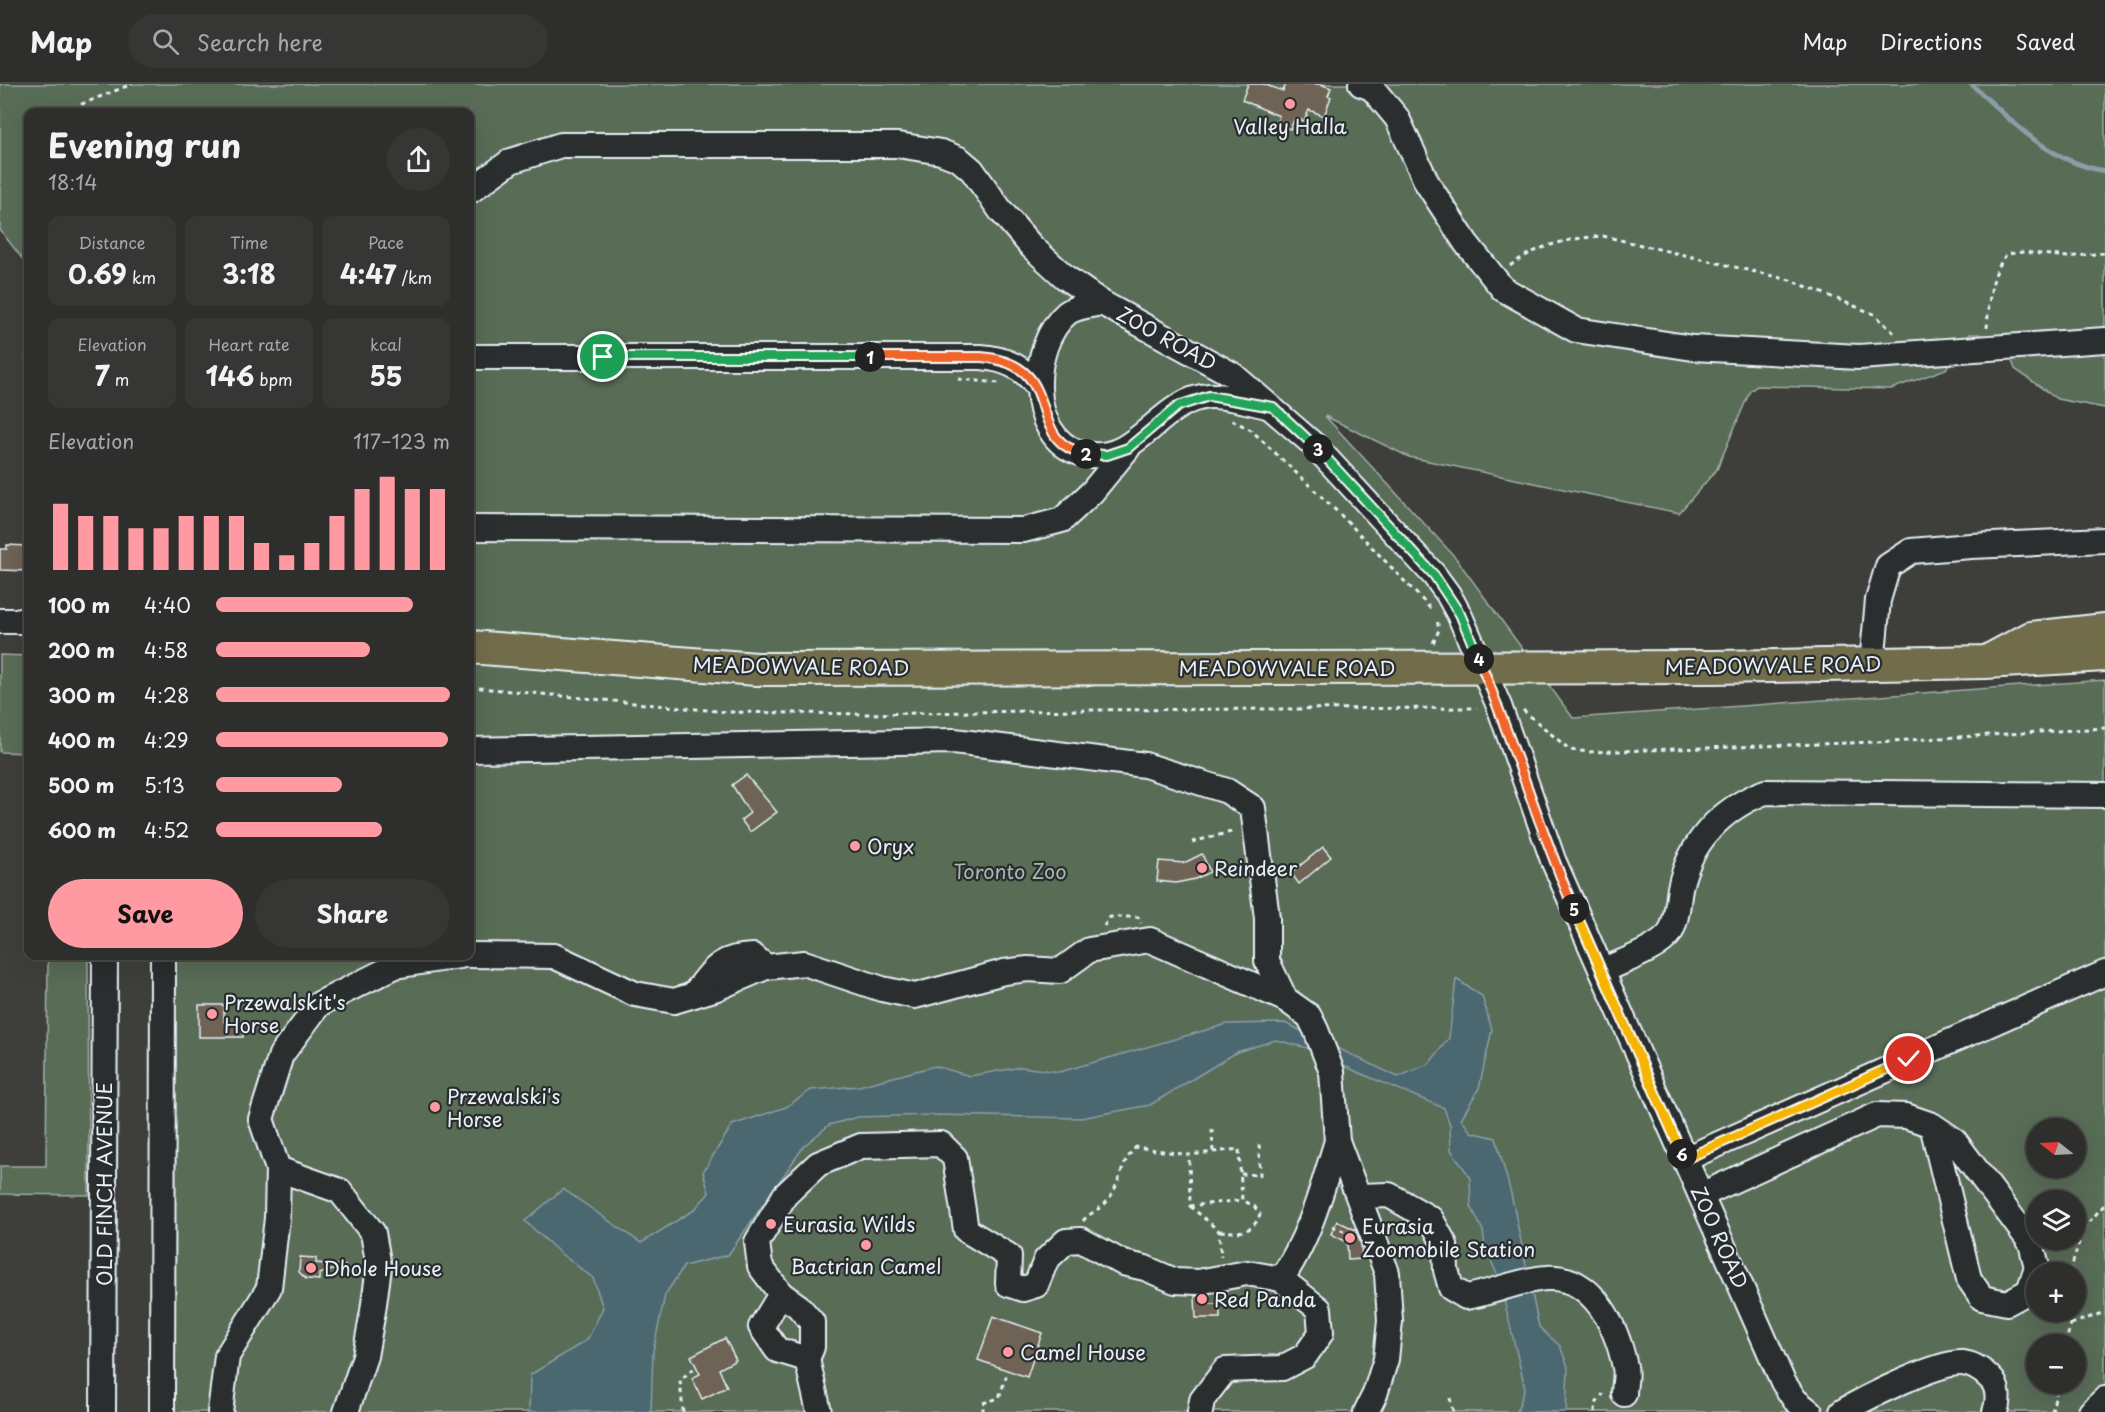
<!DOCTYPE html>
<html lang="en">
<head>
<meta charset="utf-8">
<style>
  body { margin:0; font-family:"Playpen Sans",sans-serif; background:#363634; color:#f1f3f6; height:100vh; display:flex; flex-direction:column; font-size:22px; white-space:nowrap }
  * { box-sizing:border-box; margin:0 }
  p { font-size:20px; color:#a7a8a9 }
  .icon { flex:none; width:33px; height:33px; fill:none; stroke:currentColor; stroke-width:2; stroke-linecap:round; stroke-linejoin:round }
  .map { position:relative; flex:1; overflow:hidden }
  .panel { position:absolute; left:24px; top:24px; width:450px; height:852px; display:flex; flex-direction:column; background:#2e2e2c; border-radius:12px; box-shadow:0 6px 24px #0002,0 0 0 2px #494a48 }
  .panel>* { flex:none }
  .needle { width:39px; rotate:288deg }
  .buttons { position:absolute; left:2026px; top:1034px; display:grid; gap:12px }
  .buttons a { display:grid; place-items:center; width:60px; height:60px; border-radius:50%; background:#2e2e2c; box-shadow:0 6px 24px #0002,0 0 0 2px #494a48; font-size:30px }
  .pin { position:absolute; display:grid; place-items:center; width:51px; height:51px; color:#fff; margin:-26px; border:3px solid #fff; border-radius:50%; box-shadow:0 2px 6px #0007 }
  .km { position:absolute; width:30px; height:30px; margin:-15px; border-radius:50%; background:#222; color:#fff; font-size:16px; line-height:30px; text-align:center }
  .round { display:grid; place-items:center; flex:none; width:63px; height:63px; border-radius:32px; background:#363634 }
  .headline { display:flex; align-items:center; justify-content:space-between; height:102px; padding:0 24px }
  h1 { font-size:33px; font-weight:700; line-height:45px }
  .stats { display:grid; grid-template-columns:repeat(3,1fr); gap:9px; height:102px; padding:6px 24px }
  .stats div { display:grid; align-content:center; border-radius:12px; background:#363634; text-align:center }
  .stats b { font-size:26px; font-weight:700 }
  .stats small { font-size:16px; font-weight:400 }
  .stats p { font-size:16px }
  .chart { height:168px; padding:12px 24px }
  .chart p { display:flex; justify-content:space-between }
  .chart svg { width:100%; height:108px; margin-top:6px; stroke:#ff9aa2; stroke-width:6 }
  .action { display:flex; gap:12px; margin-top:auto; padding:12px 24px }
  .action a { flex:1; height:69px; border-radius:36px; background:#ff9aa2; color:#111; font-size:24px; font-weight:700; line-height:69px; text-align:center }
  .action a+a { background:#363634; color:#f1f3f6 }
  ul { padding:0 24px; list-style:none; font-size:20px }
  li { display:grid; grid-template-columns:96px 72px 1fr; align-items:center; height:45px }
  li i { height:15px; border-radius:8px; background:#ff9aa2 }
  header { display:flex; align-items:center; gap:36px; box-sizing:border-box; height:84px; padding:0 30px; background:#2e2e2c; border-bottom:2px solid #494a48 }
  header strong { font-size:28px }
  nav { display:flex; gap:33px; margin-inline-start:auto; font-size:21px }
  .search { width:420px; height:54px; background:#363634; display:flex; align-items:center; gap:15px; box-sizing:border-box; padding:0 21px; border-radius:33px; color:#a7a8a9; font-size:22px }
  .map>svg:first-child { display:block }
  .green { fill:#596c57; stroke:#a0aea8; stroke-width:1.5; fill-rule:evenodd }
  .water { fill:#4c6771; stroke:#8a9ea7; stroke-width:1.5 }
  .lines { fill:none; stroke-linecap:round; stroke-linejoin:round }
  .stream { stroke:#8a9ea7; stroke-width:5 }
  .building { fill:#6e6455; stroke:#e8f1f8; stroke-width:1.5 }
  .minor-casing { stroke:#e8f1f8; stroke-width:28 }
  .major-casing { stroke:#e8f1f8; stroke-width:36 }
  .path { stroke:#e8f1f8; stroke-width:3; stroke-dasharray:4.5 4.5; stroke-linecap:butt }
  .minor { stroke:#2a2d2e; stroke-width:24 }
  .major { stroke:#716d4b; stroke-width:32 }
  .split-1-casing { stroke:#fff; stroke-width:12 }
  .split-2-casing { stroke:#fff; stroke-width:12 }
  .split-3-casing { stroke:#fff; stroke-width:12 }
  .split-4-casing { stroke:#fff; stroke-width:12 }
  .split-5-casing { stroke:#fff; stroke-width:12 }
  .split-6-casing { stroke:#fff; stroke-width:12 }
  .split-7-casing { stroke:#fff; stroke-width:12 }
  .split-1 { stroke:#22a559; stroke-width:8 }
  .split-2 { stroke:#f0652b; stroke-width:8 }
  .split-3 { stroke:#22a559; stroke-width:8 }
  .split-4 { stroke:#22a559; stroke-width:8 }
  .split-5 { stroke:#f0652b; stroke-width:8 }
  .split-6 { stroke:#f5b400; stroke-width:8 }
  .split-7 { stroke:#f5b400; stroke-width:8 }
  .poi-dot { fill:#ff9aa2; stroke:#2a2d2e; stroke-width:2 }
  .labels { text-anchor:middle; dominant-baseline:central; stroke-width:4.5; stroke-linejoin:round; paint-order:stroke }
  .poi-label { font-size:20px; fill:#e8f1f8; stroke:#2a2d2e; text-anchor:start }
  .street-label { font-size:20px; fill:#e8f1f8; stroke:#2a2d2e }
  .park-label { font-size:20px; fill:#a8b5b0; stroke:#2a2d2e }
</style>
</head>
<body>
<header>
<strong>Map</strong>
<div class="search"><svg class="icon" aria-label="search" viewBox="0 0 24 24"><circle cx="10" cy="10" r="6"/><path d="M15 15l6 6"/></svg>Search here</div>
<nav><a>Map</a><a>Directions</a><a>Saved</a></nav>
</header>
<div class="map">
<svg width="2105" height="1328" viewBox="0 0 2105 1328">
  <rect width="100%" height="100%" fill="#3e3e3a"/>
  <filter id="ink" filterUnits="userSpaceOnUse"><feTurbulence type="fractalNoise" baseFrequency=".0167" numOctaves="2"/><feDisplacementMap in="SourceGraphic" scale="12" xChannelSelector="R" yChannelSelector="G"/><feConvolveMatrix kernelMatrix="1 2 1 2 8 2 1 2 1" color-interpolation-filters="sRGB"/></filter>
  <g filter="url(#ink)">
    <g class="green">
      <path d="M 0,0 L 2105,0 L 2105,324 L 2057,315 L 2015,285 L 2004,257 L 1978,250 L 1969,250 L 1946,285 L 1891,305 L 1757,302 L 1750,307 L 1717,385 L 1679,429 L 1409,373 L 1325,332 L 1455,473 L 1573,634 L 2105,596 L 2105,1328 L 153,1328 L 150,872 L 470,872 L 470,28 L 28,28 L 28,182 L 0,146 ZM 2037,1044 L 2076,1044 L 2076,1083 L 2037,1083 ZM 2037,1116 L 2076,1116 L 2076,1155 L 2037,1155 ZM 2037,1188 L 2076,1188 L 2076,1227 L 2037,1227 ZM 2037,1260 L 2076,1260 L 2076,1299 L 2037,1299 Z"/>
      <polygon points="0,571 28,572 28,669 0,668"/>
      <polygon points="48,872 88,872 89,1111 0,1110 0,1082 46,1082"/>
    </g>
    <polygon class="water" points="1456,895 1482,912 1492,946 1479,1004 1461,1035 1471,1048 1496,1054 1511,1110 1539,1243 1560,1262 1568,1283 1566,1328 1517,1328 1525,1304 1499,1195 1485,1163 1483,1147 1471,1122 1470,1093 1451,1066 1450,1041 1444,1024 1357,988 1315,966 1276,956 1237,968 1150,1021 1081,1034 934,1031 858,1033 829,1041 804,1062 728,1171 684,1182 665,1211 653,1267 651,1328 529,1328 530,1291 587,1256 603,1224 593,1194 560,1169 525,1137 563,1105 641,1159 694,1126 709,1109 703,1088 732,1041 786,1023 811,1006 859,1002 935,982 970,992 1021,983 1060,988 1227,940 1285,939 1398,993 1429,980 1449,954"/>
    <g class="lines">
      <path class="stream" d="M 1971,0 C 2012,37 2048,78 2105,87"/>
    </g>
    <g class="building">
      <polygon points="1248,0 1263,0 1283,7 1286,0 1320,0 1331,4 1328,12 1331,13 1324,32 1309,26 1304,37 1295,34 1290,45 1276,40 1279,32 1242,16"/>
      <polygon points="7,461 28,462 28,487 0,486 0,465 7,465"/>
      <polygon points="746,691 777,728 750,748 741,736 750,729 732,701"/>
      <polygon points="1323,763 1331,773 1299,800 1291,789"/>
      <polygon points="1202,770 1210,788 1195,795 1176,799 1157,797 1159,777 1184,779"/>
      <polygon points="199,921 224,921 224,938 243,938 243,953 199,953"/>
      <polygon points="1337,1137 1356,1146 1361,1161 1362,1175 1348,1176 1347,1158 1331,1150"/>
      <polygon points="300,1173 316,1174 316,1179 346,1182 319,1190 319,1196 306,1195 299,1188"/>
      <polygon points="1209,1210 1209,1220 1220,1220 1220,1234 1196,1234 1195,1212"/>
      <polygon points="993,1232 1042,1249 1027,1293 978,1276"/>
      <polygon points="725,1254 736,1276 719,1285 727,1303 702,1315 692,1294 700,1290 691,1272"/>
    </g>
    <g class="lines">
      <g class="minor-casing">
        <g id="minor">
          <polyline points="1361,0 1372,4 1397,34 1427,99 1466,159 1503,205 1576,246 1693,264 1859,273 2105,256"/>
          <polyline points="470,107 511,77 561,61 898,61 941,68 959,75 972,86 1001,127 1032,163 1065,193 1102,219 1233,291 1313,360 1434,491 1448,510 1459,530 1499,622 1553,776 1783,1298 1795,1316 1810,1328"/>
          <path d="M 1102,219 C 1091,221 1076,222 1067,229 C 1029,261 1026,353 1080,369 C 1136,385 1157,316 1209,312 C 1227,311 1249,318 1267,322"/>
          <path d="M 470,273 L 981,273 C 1006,275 1023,283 1038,303"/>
          <polyline points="470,444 1024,446 1062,436 1092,408 1128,364"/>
          <polyline points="0,537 28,537"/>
          <polyline points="1872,580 1878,516 1888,482 1911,467 1971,462 2105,456"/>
          <polyline points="470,666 954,657 1145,681 1227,707 1253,724 1267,834 1267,877 1285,915 1309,932 1316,946 1332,988 1337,1057 1387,1189 1390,1237 1386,1275 1375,1310 1366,1328"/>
          <polyline points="470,871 554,872 635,910 674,917 717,904 766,883 804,879 882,905 915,912 1004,888 1028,885 1060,887 1089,866 1150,856 1285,915"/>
          <path d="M 1602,887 C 1620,878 1658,866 1670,849 C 1677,837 1678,817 1680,804 C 1690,758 1721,725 1765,708 L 2105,711"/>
          <path d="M 694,910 C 714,885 719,873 753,872 L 766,883"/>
          <polyline points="1685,1075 2105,889"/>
          <polyline points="278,1085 340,1107 373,1149 379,1183 373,1227 365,1272 346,1328"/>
          <polyline points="1701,1111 1877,1031 1906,1032 1932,1041 1954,1056 2031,1159 2037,1183 2029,1207 2007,1219 1982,1214 1969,1195 1932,1041"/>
          <path d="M 1359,1112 L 1389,1111 L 1431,1135 L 1445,1161 L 1446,1186 L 1451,1204 L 1466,1213 C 1492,1209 1522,1195 1547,1194 C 1594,1191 1617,1244 1625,1283 C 1627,1291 1624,1302 1624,1310"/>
          <path d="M 1281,1195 C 1310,1153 1322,1105 1337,1057"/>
          <polyline points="781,1210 798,1222 812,1238 812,1263 807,1275"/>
          <polyline points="103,1328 105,872"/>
          <polyline points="162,1328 163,872"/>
          <polyline points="220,1328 227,1272 269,1204 277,1134 278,1085 261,1035 281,971 319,920 395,882 460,872"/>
          <polyline points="819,1328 807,1275 777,1266 761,1243 781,1210 760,1182 757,1158 785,1111 818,1080 861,1062 941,1060 955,1074 966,1146 1009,1172 1008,1200 1023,1205 1036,1201 1046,1176 1066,1157 1081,1156 1123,1179 1145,1184 1175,1197 1198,1198 1247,1189 1281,1195 1319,1225 1321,1249 1305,1272 1282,1284 1225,1286 1202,1316 1200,1328"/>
          <path d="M 1842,1328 C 1865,1314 1937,1278 1962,1279 C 1974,1280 1982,1286 1990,1294 C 1999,1302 1999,1317 1995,1328"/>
          <polyline points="2091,1328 2105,1315"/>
        </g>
      </g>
      <g class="major-casing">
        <g id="major">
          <polyline points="470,563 757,585 1714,583 1986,578 2105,571"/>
          <polyline points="1992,575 2031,554 2105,546"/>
        </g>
      </g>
      <g class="path">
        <polyline points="76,28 82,20 132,0"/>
        <path d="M 1510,182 C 1537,161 1570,154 1603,152 L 1790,196 L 1874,230 L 1894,249"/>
        <path d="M 1987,244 C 1989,218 1990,190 2007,170 L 2024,168 L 2067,173 L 2105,169"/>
        <polyline points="28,263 26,270 28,333"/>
        <polyline points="958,295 999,299"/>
        <polyline points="1232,336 1251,346 1347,437 1431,525"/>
        <polyline points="1433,559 1439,546 1437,535"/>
        <polyline points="470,603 727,628 864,630 1080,626 1477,624"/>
        <polyline points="1523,626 1570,666 1589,668 1876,658 2105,644"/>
        <polyline points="1192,758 1235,747"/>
        <polyline points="1104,842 1110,833 1138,833 1141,839"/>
        <polyline points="1212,1045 1213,1068"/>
        <polyline points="1241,1090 1260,1091 1259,1058"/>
        <polyline points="1190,1122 1219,1147 1221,1173"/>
        <path d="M 1083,1137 C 1090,1128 1102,1125 1108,1116 C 1122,1097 1119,1081 1136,1063 L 1189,1071 L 1239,1065 L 1242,1116 L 1190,1122 L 1189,1071"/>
        <polyline points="1332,1142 1350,1150"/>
        <path d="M 1220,1147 C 1239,1149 1253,1150 1260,1130 L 1254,1122 L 1242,1116"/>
        <polyline points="2070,1188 2083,1145 2105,1120"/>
        <polyline points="2071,1240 2105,1228"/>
        <polyline points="2065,1260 2071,1240 2071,1227"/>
        <polyline points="1450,1314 1453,1328"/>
        <polyline points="683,1328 680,1296 697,1282"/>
        <polyline points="983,1328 983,1319 999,1314 1008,1287"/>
        <polyline points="1595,1328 1595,1321 1603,1310"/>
        <polyline points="2052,1328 2058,1299"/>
      </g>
      <use href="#minor" class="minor"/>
      <use href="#major" class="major"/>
    </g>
  </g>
  <g class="lines" filter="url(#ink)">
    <g class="split-1-casing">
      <polyline id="split-1" points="603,273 870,273"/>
    </g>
    <g class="split-2-casing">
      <path id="split-2" d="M 870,273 L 981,273 C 1070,281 1020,357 1086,370"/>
    </g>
    <g class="split-3-casing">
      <polyline id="split-3" points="1086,370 1107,371 1128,364 1178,322 1209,312 1273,323 1318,365"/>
    </g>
    <g class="split-4-casing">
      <polyline id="split-4" points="1318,365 1434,491 1460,530 1479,575"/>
    </g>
    <g class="split-5-casing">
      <path id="split-5" d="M 1479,575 C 1513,658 1539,743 1574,825"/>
    </g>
    <g class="split-6-casing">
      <polyline id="split-6" points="1574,825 1682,1070"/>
    </g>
    <g class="split-7-casing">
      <polyline id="split-7" points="1682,1070 1685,1075 1909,975"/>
    </g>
    <use href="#split-1" class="split-1"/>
    <use href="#split-2" class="split-2"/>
    <use href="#split-3" class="split-3"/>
    <use href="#split-4" class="split-4"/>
    <use href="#split-5" class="split-5"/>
    <use href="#split-6" class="split-6"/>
    <use href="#split-7" class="split-7"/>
  </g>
  <g class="poi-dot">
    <circle cx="1290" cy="20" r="6"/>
    <circle cx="855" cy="762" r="6"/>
    <circle cx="1202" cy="784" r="6"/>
    <circle cx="212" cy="930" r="6"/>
    <circle cx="435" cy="1023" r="6"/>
    <circle cx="771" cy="1140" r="6"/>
    <circle cx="1350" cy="1154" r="6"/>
    <circle cx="866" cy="1161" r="6"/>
    <circle cx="311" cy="1184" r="6"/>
    <circle cx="1202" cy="1215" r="6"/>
    <circle cx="1008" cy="1268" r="6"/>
  </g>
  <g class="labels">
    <g class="poi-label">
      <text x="1290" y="42" text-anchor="middle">Valley Halla</text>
      <text x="867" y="762">Oryx</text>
      <text x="1214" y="784">Reindeer</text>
      <text x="224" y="918">Przewalskit's<tspan x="224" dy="23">Horse</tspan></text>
      <text x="447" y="1012">Przewalski's<tspan x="447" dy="23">Horse</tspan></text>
      <text x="783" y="1140">Eurasia Wilds</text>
      <text x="1362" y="1142">Eurasia<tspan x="1362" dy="23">Zoomobile Station</tspan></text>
      <text x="866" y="1182" text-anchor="middle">Bactrian Camel</text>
      <text x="323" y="1184">Dhole House</text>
      <text x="1214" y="1215">Red Panda</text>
      <text x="1020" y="1268">Camel House</text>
    </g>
    <g class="street-label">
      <text transform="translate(1167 254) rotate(29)">ZOO ROAD</text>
      <text transform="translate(1773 581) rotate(-1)">MEADOWVALE ROAD</text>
      <text transform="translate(801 582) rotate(1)">MEADOWVALE ROAD</text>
      <text x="1287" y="584">MEADOWVALE ROAD</text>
      <text transform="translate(104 1100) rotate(-90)">OLD FINCH AVENUE</text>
      <text transform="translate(1720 1153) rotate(66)">ZOO ROAD</text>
    </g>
    <g class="park-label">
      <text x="1010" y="787">Toronto Zoo</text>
    </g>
  </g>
</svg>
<div class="buttons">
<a><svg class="needle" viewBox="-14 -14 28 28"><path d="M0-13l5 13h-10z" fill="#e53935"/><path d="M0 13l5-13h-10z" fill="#a7a8a9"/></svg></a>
<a><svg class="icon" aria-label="layers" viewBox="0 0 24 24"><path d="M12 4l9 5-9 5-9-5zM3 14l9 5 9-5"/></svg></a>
<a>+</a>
<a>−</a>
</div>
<div class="pin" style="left:603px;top:273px;background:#1e9e55"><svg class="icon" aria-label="arrive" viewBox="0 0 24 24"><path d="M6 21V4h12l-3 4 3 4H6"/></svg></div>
<div class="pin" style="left:1909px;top:975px;background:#d93025"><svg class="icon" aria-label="check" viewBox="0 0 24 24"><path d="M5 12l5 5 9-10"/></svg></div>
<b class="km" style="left:870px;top:273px">1</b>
<b class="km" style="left:1086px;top:370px">2</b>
<b class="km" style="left:1318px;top:365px">3</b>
<b class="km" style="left:1479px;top:575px">4</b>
<b class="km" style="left:1574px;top:825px">5</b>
<b class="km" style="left:1682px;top:1070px">6</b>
<section class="panel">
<div class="headline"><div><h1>Evening run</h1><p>18:14</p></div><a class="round"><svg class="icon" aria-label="share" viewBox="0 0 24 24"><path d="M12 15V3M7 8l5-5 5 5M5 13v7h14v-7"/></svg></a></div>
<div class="stats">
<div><p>Distance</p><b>0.69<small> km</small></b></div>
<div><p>Time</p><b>3:18</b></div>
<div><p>Pace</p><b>4:47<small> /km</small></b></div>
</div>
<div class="stats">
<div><p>Elevation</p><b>7<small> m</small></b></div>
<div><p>Heart rate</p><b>146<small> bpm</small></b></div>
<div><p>kcal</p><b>55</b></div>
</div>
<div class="chart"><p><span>Elevation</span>117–123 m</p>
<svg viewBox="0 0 160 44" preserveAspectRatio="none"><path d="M5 44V17M15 44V22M25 44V22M35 44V27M45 44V27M55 44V22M65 44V22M75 44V22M85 44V33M95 44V38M105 44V33M115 44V22M125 44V11M135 44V6M145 44V11M155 44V11"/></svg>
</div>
<ul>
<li><b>100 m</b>4:40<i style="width:84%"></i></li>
<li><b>200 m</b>4:58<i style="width:66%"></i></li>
<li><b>300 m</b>4:28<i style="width:100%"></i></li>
<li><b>400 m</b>4:29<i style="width:99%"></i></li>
<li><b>500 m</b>5:13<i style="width:54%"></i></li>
<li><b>600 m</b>4:52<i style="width:71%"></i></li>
</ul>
<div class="action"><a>Save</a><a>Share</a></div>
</section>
</div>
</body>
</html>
